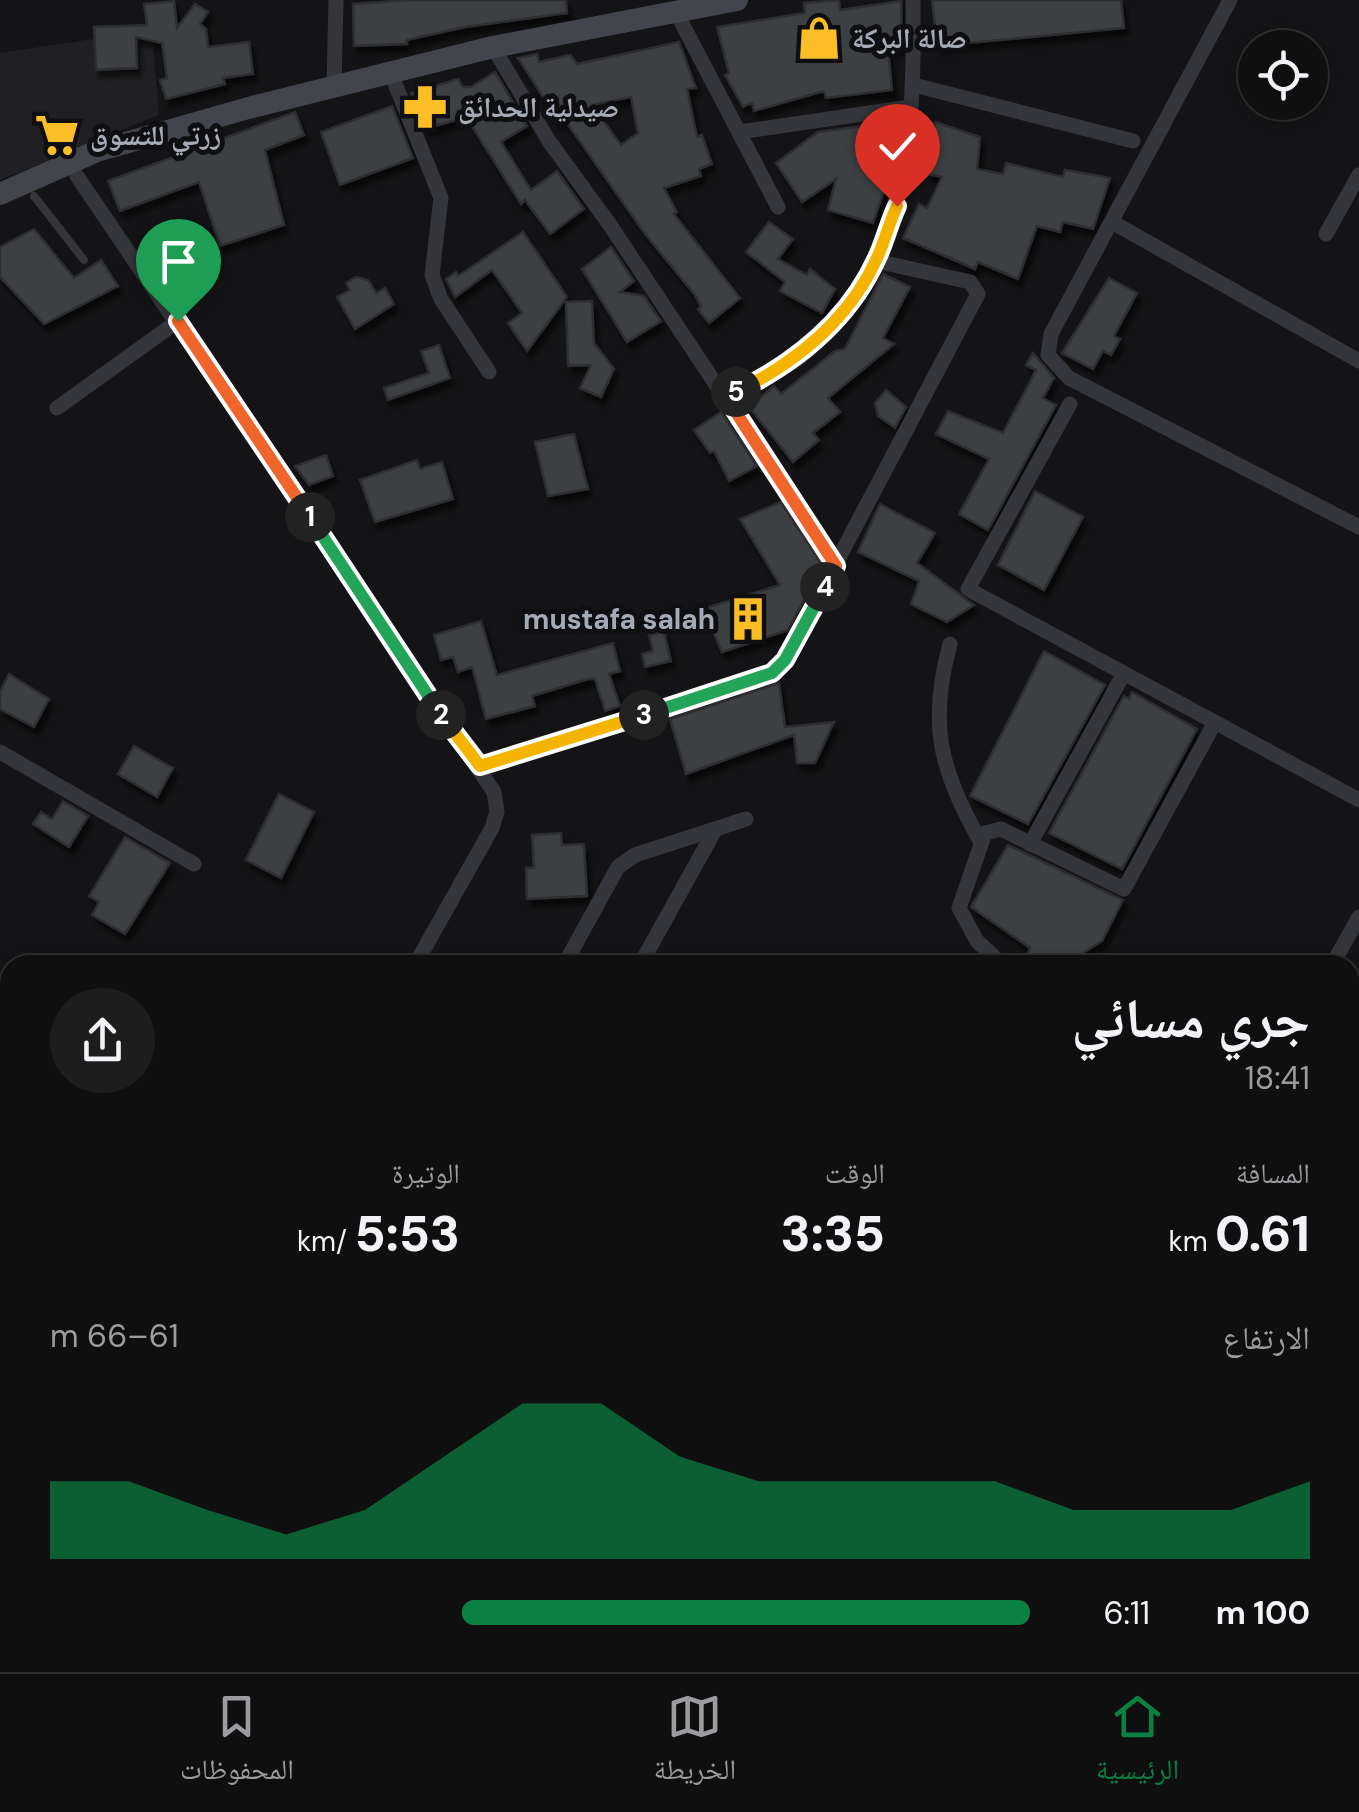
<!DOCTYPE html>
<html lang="ar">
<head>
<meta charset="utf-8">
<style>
  body { margin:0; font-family:"DM Sans","Noto Naskh Arabic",sans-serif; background:#1d1d1e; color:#f1f3f6; direction:rtl; height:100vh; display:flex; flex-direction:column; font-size:38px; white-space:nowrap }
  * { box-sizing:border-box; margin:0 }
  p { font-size:32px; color:#9b9c9f }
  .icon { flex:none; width:55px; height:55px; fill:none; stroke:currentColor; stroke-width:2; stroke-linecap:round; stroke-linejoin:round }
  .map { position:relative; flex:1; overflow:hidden; direction:ltr }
  .side { position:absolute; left:0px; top:955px; width:1360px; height:718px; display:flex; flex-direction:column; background:#0f0f10; border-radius:30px 30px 0 0; box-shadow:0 2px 8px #0004,0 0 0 2px #2f2f30; direction:rtl }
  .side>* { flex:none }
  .controls { position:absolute; left:1238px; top:30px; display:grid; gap:20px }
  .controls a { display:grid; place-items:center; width:90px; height:90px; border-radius:50%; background:#0f0f10; box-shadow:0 2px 8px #0004,0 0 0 2px #2f2f30; font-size:50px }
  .pin { position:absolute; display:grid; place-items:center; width:85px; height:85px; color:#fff; margin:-102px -42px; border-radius:50% 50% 50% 0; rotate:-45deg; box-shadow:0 0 10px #0007 }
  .pin .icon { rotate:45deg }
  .km { position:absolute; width:50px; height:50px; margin:-25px; border-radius:50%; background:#222; color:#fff; font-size:28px; line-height:50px; text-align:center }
  .round { display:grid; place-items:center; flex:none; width:105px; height:105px; border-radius:52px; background:#1d1d1e }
  .summary { display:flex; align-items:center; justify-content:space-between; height:170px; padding:0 50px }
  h1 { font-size:55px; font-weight:800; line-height:75px }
  .metrics { display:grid; grid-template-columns:repeat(3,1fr); gap:15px; height:170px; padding:10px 50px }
  .metrics div { display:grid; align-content:center }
  .metrics b { font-size:50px; font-weight:800 }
  .metrics small { font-size:28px; font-weight:400 }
  .metrics p { font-size:28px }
  .chart { height:280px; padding:20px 50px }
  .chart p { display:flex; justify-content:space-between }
  .chart svg { width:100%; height:180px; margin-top:10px; fill:#0b8043; opacity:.7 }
  ul { padding:0 50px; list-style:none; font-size:32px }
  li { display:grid; grid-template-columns:160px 120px 1fr; align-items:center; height:75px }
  li i { height:25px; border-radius:12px; background:#0b8043 }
  .tabs { display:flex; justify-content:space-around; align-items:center; height:140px; border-top:2px solid #2f2f30; background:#0f0f10; font-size:28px; color:#9b9c9f }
  .tabs a { display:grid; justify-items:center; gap:5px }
  .tabs .on { color:#0b8043 }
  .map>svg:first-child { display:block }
  .built { fill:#202023 }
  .green { fill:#1e2620 }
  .building { fill:#3e3f43; stroke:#2e2e32; stroke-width:2.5; fill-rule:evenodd; filter:url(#shadow) }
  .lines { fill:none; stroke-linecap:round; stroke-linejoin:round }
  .lane { stroke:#35363b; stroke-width:8 }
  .street { stroke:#35363b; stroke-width:15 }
  .secondary { stroke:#43454c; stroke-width:22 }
  .split-1-casing { stroke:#fff; stroke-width:20 }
  .split-2-casing { stroke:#fff; stroke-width:20 }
  .split-3-casing { stroke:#fff; stroke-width:20 }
  .split-4-casing { stroke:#fff; stroke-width:20 }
  .split-5-casing { stroke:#fff; stroke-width:20 }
  .split-6-casing { stroke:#fff; stroke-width:20 }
  .split-1 { stroke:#f0652b; stroke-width:12 }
  .split-2 { stroke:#22a559; stroke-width:12 }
  .split-3 { stroke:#f5b400; stroke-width:12 }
  .split-4 { stroke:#22a559; stroke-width:12 }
  .split-5 { stroke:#f0652b; stroke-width:12 }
  .split-6 { stroke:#f5b400; stroke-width:12 }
  .labels { text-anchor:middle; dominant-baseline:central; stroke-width:10; stroke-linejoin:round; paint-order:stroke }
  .poi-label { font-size:28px; font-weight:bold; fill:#a5aab7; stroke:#0f0f11; text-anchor:start }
</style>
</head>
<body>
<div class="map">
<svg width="1359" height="1672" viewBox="0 0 1359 1672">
  <defs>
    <filter id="shadow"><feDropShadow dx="4" dy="7" stdDeviation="2.5" flood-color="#0009"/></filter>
  </defs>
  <rect width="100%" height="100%" fill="#141416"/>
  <polygon class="built" points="152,30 159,115 0,180 0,53"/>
  <polygon class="green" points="1359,1084 1359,1348 1350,1343 1350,1103"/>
  <g class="building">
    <polygon points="410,0 566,0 567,13 465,27 407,40 407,44 354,46 353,4"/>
    <polygon points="839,0 840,10 901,1 902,47 888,49 892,90 826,98 824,91 754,111 752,103 743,107 725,75 729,73 717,27 805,13 804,3"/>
    <polygon points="932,0 1121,0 1124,28 937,46"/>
    <polygon points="174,1 177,28 195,4 208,12 200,24 206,29 208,47 249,42 253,74 223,78 225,84 166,99 160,80 167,78 162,43 136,37 137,68 96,70 94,27 147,25 144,4"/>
    <path d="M 679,42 L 696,88 L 687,89 L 697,137 L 702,135 L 712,164 L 699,169 L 701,176 L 664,188 L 677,212 L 674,214 L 740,298 L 709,323 L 698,309 L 701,307 L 695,295 L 645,234 L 564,119 L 559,122 L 518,58 L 537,54 L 539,62 L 570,55 L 577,64 ZM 631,97 L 638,133 L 621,145 L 592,105 Z"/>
    <polygon points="495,72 527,126 501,142 531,190 557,171 584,209 550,234 525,200 521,204 466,117 425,129 411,93 458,79 463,87 471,87"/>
    <polygon points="392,106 413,158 340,185 321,132"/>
    <polygon points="295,112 304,135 265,150 284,225 220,246 199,182 120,211 108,181"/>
    <polygon points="935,122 980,137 977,169 1003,174 1006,163 1063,177 1065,170 1110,178 1093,229 1063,222 1060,232 1037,226 1018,279 978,262 975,269 903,238 919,204 927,208 942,177 928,174"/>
    <polygon points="879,124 880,136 889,135 892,168 873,223 828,210 836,179 802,202 776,163 818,132"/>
    <polygon points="769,222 793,239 778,259 807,275 810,269 835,289 822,313 780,291 785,282 746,252"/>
    <polygon points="34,229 74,278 101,260 118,286 44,324 0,277 0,247"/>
    <polygon points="523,232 567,297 527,351 508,323 522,313 492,270 455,297 446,279 456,272 458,276"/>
    <polygon points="611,247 634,281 620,292 644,296 661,321 627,342 582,269"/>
    <polygon points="883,274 910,287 883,338 894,344 828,398 840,412 813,433 819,440 793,462 749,407 774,386 781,394 835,351 845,349"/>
    <polygon points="356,277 368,280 376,293 385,288 394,304 355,329 337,297 350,290 346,283"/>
    <polygon points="1109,278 1137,293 1114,336 1120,339 1111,355 1103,351 1093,369 1062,353"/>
    <polygon points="592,301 594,343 614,369 601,397 580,388 591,365 568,366 566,302"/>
    <polygon points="439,345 450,378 388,400 384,388 429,373 421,351"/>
    <polygon points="1033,353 1054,378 1043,398 1056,405 988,530 959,514 989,459 936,434 948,411 1003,433 1036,370 1026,365"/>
    <polygon points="886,390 906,407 895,428 878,416 875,403"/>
    <polygon points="721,412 757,466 729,481 714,451 710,453 694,430"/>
    <polygon points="574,434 588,489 548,496 535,442"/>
    <polygon points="326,455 333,476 309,485 295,466"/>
    <polygon points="417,460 420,469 442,462 453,499 375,522 360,480"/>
    <polygon points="1035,491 1083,517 1044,590 998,565"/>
    <polygon points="781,502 822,565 788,630 722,652 703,609 780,585 740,519"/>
    <polygon points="880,504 935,533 917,563 974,605 947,622 911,604 919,581 858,552"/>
    <polygon points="481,621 497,675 613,643 620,671 609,674 620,706 605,711 595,679 588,679 532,696 535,706 486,719 472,667 458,672 453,657 441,660 434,635"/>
    <polygon points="664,632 671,661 645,667 642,654 653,651 649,635"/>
    <polygon points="1044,651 1105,685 1028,824 970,796"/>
    <polygon points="9,674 49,699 34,727 0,709 0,692"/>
    <polygon points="779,683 785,727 834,722 815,763 797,763 794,735 686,774 670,719"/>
    <polygon points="1132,692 1197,729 1122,869 1049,833 1124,696 1129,699"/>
    <polygon points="134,746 173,768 157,797 118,774"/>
    <polygon points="279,794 314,812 281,878 246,860"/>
    <polygon points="63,801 88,816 69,847 33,824 41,812 52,819"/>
    <polygon points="561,833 562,845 584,844 587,896 527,899 526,868 534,868 532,835"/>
    <polygon points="125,837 170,863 125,934 92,915 99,902 89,896"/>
    <polygon points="1008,845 1123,900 1102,941 1064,965 1023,965 1030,948 971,907"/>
  </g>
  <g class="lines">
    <polyline class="lane" points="34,196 84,260"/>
    <g class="street">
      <polyline points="1230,0 1051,334 1048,355 1069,378 1359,527"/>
      <polyline points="676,12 778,207"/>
      <polyline points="493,47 549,141 610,225 836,565"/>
      <polyline points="390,71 441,198 432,275 441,299 489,372"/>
      <polyline points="914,85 1133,141"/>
      <polyline points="334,87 336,0"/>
      <polyline points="740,132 910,107"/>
      <polyline points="77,176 494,792 497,812 492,828 415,965"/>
      <polyline points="1112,222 1359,361"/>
      <polyline points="1326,234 1359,175"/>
      <path d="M 726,397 C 751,385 777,373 800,357 C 820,342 835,320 850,300 C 913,208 914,108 913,0"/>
      <polyline points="1070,404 968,589 1359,800"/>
      <polyline points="57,408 178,321"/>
      <path d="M 950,644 C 928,724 940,768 979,839"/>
      <polyline points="0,752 194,864"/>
      <polyline points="480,766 764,678 785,660 978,294 970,282 876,261"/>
      <polyline points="1030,844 1123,675"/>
      <polyline points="564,965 618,867 635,855 746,819"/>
      <polyline points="640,965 715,830"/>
      <polyline points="1003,965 977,941 959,908 985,833 1001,829 1124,889 1214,724"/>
      <polyline points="1332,965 1359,917"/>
      <polyline points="1350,1364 1359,1369"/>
      <polyline points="0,1475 10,1468"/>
      <polyline points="1195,1662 1214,1672"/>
      <polyline points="88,1672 95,1662"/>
    </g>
    <g class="secondary">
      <polyline points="0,194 97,151 252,107 493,47 737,0"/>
      <polyline points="1350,1088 1359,1071"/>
      <polyline points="1033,1672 1038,1662"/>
    </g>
  </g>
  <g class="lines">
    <g class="split-1-casing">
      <polyline id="split-1" points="178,321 310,517"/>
    </g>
    <g class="split-2-casing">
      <polyline id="split-2" points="310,517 441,715"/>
    </g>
    <g class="split-3-casing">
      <polyline id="split-3" points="441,715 480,766 644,715"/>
    </g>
    <g class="split-4-casing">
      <polyline id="split-4" points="644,715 772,673 785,660 825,587"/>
    </g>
    <g class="split-5-casing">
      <polyline id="split-5" points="736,392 726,397 836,566 825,587"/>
    </g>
    <g class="split-6-casing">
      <path id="split-6" d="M 736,392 C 795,363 849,320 877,258 C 885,241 889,223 897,206"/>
    </g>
    <use href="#split-1" class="split-1"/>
    <use href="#split-2" class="split-2"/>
    <use href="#split-3" class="split-3"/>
    <use href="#split-4" class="split-4"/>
    <use href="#split-5" class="split-5"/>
    <use href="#split-6" class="split-6"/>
  </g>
  <defs>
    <g id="shop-bare" transform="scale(3.45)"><path d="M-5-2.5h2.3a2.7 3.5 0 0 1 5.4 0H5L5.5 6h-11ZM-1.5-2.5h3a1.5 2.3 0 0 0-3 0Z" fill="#fcbe27" stroke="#0f0f11" stroke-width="2.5" paint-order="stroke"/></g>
    <g id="pharmacy-bare" transform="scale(3.45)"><path d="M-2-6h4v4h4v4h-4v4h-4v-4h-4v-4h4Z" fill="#fcbe27" stroke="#0f0f11" stroke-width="2.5" paint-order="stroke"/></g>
    <g id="supermarket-bare" transform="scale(3.45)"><path d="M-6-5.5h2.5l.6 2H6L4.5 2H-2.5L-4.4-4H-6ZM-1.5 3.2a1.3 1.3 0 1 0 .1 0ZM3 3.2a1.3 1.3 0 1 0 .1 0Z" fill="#fcbe27" stroke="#0f0f11" stroke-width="2.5" paint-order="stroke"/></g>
    <g id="building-bare" transform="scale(3.45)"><path d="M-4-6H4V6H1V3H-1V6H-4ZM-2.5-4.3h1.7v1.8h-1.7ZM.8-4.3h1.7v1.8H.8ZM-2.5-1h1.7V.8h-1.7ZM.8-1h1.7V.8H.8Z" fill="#fcbe27" stroke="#0f0f11" stroke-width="2.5" paint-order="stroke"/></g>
  </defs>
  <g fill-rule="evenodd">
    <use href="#shop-bare" x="819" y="38"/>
    <use href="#pharmacy-bare" x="425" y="107"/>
    <use href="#supermarket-bare" x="57" y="135"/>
    <use href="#building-bare" x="748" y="619"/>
  </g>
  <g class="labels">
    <g class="poi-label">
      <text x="852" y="38">صالة البركة</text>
      <text x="458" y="107">صيدلية الحدائق</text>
      <text x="90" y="135">زرتي للتسوق</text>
      <text x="715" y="619" text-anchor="end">mustafa salah</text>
    </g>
  </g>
</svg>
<div class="controls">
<a><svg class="icon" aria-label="locate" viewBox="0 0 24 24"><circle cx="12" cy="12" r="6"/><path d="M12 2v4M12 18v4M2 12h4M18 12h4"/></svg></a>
</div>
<div class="pin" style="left:178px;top:321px;background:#1e9e55"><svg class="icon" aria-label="arrive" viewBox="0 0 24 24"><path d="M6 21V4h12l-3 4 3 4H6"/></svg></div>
<div class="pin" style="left:897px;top:206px;background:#d93025"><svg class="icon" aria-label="check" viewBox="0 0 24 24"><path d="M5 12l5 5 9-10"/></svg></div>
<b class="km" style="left:310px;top:517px">1</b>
<b class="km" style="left:441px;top:715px">2</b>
<b class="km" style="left:644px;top:715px">3</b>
<b class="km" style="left:825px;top:587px">4</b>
<b class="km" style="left:736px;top:392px">5</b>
<section class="side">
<div class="summary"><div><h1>جري مسائي</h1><p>18:41</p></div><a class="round"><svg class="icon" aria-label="share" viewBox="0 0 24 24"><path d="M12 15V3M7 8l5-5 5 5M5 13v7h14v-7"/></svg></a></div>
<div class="metrics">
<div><p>المسافة</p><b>0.61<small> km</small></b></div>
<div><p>الوقت</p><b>3:35</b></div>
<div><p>الوتيرة</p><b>5:53<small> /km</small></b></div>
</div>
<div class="chart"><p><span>الارتفاع</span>61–66 m</p>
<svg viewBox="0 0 160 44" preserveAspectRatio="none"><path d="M0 44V25L10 25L20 32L30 38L40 32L50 19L60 6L70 6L80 19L90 25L100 25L110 25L120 25L130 32L140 32L150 32L160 25V44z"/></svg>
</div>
<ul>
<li><b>100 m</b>6:11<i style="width:58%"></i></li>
</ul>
</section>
</div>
<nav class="tabs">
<a class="on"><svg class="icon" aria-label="home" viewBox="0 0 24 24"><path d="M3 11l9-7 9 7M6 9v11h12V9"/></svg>الرئيسية</a>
<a><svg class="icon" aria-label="map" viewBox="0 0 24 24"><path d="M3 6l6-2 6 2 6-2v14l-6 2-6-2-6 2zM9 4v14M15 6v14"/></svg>الخريطة</a>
<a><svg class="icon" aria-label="saved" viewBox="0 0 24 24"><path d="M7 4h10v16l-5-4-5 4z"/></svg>المحفوظات</a>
</nav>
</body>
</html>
